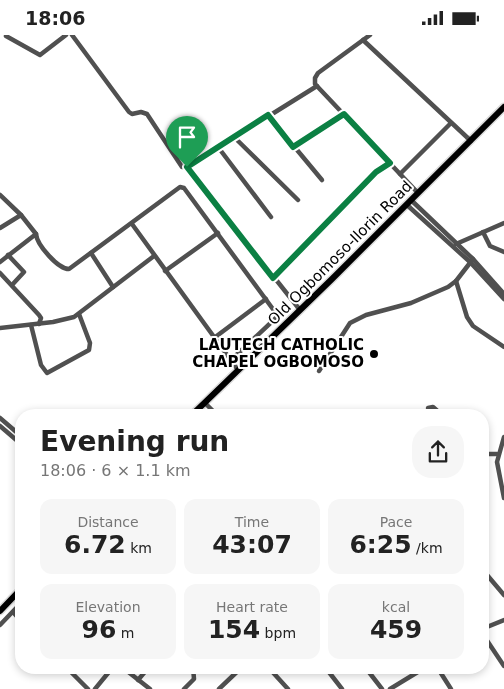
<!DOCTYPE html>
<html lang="en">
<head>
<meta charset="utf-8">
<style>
  body { margin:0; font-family:"DejaVu Sans",sans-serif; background:#f6f6f6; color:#222; height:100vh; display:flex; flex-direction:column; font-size:19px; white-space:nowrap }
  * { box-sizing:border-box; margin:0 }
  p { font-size:16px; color:#767676 }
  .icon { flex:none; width:28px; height:28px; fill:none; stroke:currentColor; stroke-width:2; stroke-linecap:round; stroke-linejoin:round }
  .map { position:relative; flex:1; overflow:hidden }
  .sheet { position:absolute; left:15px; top:374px; width:474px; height:265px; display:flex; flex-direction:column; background:#fff; border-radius:20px; box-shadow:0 2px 8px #0003 }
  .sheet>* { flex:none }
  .pin { position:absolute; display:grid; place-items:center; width:42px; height:42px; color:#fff; margin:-51px -21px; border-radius:50% 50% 50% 0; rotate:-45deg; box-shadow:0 0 5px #0007 }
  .pin .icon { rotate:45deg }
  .round { display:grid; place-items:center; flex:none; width:52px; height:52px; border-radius:20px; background:#f6f6f6 }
  .overview { display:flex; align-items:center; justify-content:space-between; height:85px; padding:0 25px }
  h1 { font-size:28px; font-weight:800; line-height:38px }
  .metrics { display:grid; grid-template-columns:repeat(3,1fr); gap:8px; height:85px; padding:5px 25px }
  .metrics div { display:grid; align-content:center; border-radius:12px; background:#f6f6f6; text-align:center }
  .metrics b { font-size:25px; font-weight:800 }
  .metrics small { font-size:14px; font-weight:400 }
  .metrics p { font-size:14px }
  .status { display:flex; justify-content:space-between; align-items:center; height:35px; padding:0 25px; background:#fff; direction:ltr }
  .status svg { height:14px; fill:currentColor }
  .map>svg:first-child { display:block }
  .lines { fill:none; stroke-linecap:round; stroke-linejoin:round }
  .highway-casing { stroke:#dbdbdb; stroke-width:9 }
  .minor { stroke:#505050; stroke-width:4.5 }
  .highway { stroke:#000; stroke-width:6 }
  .route-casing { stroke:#fff; stroke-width:10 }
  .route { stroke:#0b8043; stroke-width:6 }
  .poi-dot { fill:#000; stroke:#fff; stroke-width:2 }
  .labels { text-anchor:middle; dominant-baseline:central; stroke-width:4; stroke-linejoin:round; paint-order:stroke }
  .street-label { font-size:15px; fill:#000; stroke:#fff }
  .poi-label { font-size:15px; font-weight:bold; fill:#000; stroke:#fff; text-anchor:end }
</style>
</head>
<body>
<div class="status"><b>18:06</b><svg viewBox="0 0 49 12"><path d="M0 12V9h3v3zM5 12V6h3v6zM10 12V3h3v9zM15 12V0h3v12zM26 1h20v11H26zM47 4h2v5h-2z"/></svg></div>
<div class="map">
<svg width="504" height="654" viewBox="0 0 504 654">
  <rect width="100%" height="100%" fill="#fff"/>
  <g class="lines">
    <g class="highway-casing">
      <g id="highway">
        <polyline points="192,380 332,244 504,72"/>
        <polyline points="0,576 21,554"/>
      </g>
    </g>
    <g class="minor">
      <polyline points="72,0 129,77 132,79 141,77 147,79 182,132 187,132 300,275"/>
      <polyline points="370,0 318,38 315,43 315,49 418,158"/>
      <polyline points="6,1 40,20 66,0"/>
      <polyline points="363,5 471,106"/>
      <polyline points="268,80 322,145"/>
      <polyline points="233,101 298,165"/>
      <polyline points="218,112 271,182"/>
      <polyline points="293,112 344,79"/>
      <polyline points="187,132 317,51"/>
      <polyline points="400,139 451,88"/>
      <polyline points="0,160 21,180"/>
      <polyline points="411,165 473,224 504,259"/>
      <polyline points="407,170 470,227 504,264"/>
      <polyline points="132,189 238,335"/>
      <polyline points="0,193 21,180 36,199"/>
      <polyline points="483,197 490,211 504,217"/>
      <polyline points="456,209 504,188"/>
      <polyline points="91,218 113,252"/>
      <polyline points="8,220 24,237 12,250"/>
      <path d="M 0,227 L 36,199 C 37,210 58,234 69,234 L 180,152 L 184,153 L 278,281 L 231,325"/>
      <polyline points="165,236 218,198"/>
      <polyline points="0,238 39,280 41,283 39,289"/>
      <polyline points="273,243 376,137 390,128"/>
      <polyline points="456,246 467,282 473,291 504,312"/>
      <polyline points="31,290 41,330 47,338 89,315 90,308 79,279"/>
      <polyline points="0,293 53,287 74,282 154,221"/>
      <polyline points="214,303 266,264"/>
      <polyline points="319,336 350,288 366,280 411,268 448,252 456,246 473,224"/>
      <polyline points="205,368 217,380"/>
      <polyline points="428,373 433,372 442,380"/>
      <polyline points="0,383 21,401"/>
      <polyline points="0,391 21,409"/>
      <polyline points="504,402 497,427 504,463"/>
      <polyline points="482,419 497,419"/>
      <polyline points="482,534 504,560"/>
      <polyline points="13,577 21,586"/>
      <polyline points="0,590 21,568"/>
      <polyline points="482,594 504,585"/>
      <polyline points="482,598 504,631"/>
      <polyline points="66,632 88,654"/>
      <polyline points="122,632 150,654"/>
      <polyline points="268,632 288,654"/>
      <polyline points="325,632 342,654"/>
      <polyline points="365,632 382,654"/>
      <polyline points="437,632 451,654"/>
      <polyline points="138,645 149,632"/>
      <polyline points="95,654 113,632"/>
      <polyline points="184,654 194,644 193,632"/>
      <polyline points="219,654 242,632"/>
      <polyline points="390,654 426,632"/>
    </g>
    <use href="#highway" class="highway"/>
  </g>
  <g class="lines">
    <g class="route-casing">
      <polygon id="route" points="344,79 390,128 376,137 273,243 187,132 268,80 293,112"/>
    </g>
    <use href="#route" class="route"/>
  </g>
  <circle class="poi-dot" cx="374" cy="319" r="5"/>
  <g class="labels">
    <g class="street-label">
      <text transform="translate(340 218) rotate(-45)">Old Ogbomoso-Ilorin Road</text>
    </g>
    <g class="poi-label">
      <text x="364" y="310">LAUTECH CATHOLIC<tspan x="364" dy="17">CHAPEL OGBOMOSO</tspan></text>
    </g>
  </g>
</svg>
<div class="pin" style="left:187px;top:132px;background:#1e9e55"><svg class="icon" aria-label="arrive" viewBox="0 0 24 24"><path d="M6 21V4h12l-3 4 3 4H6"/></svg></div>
<section class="sheet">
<div class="overview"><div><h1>Evening run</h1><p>18:06 · 6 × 1.1 km</p></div><a class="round"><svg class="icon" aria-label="share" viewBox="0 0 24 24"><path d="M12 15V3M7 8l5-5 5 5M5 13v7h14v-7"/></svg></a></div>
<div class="metrics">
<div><p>Distance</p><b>6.72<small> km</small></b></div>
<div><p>Time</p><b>43:07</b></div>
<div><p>Pace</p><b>6:25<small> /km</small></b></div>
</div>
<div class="metrics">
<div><p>Elevation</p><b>96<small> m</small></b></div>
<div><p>Heart rate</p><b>154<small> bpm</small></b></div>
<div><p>kcal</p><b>459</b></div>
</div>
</section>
</div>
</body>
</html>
